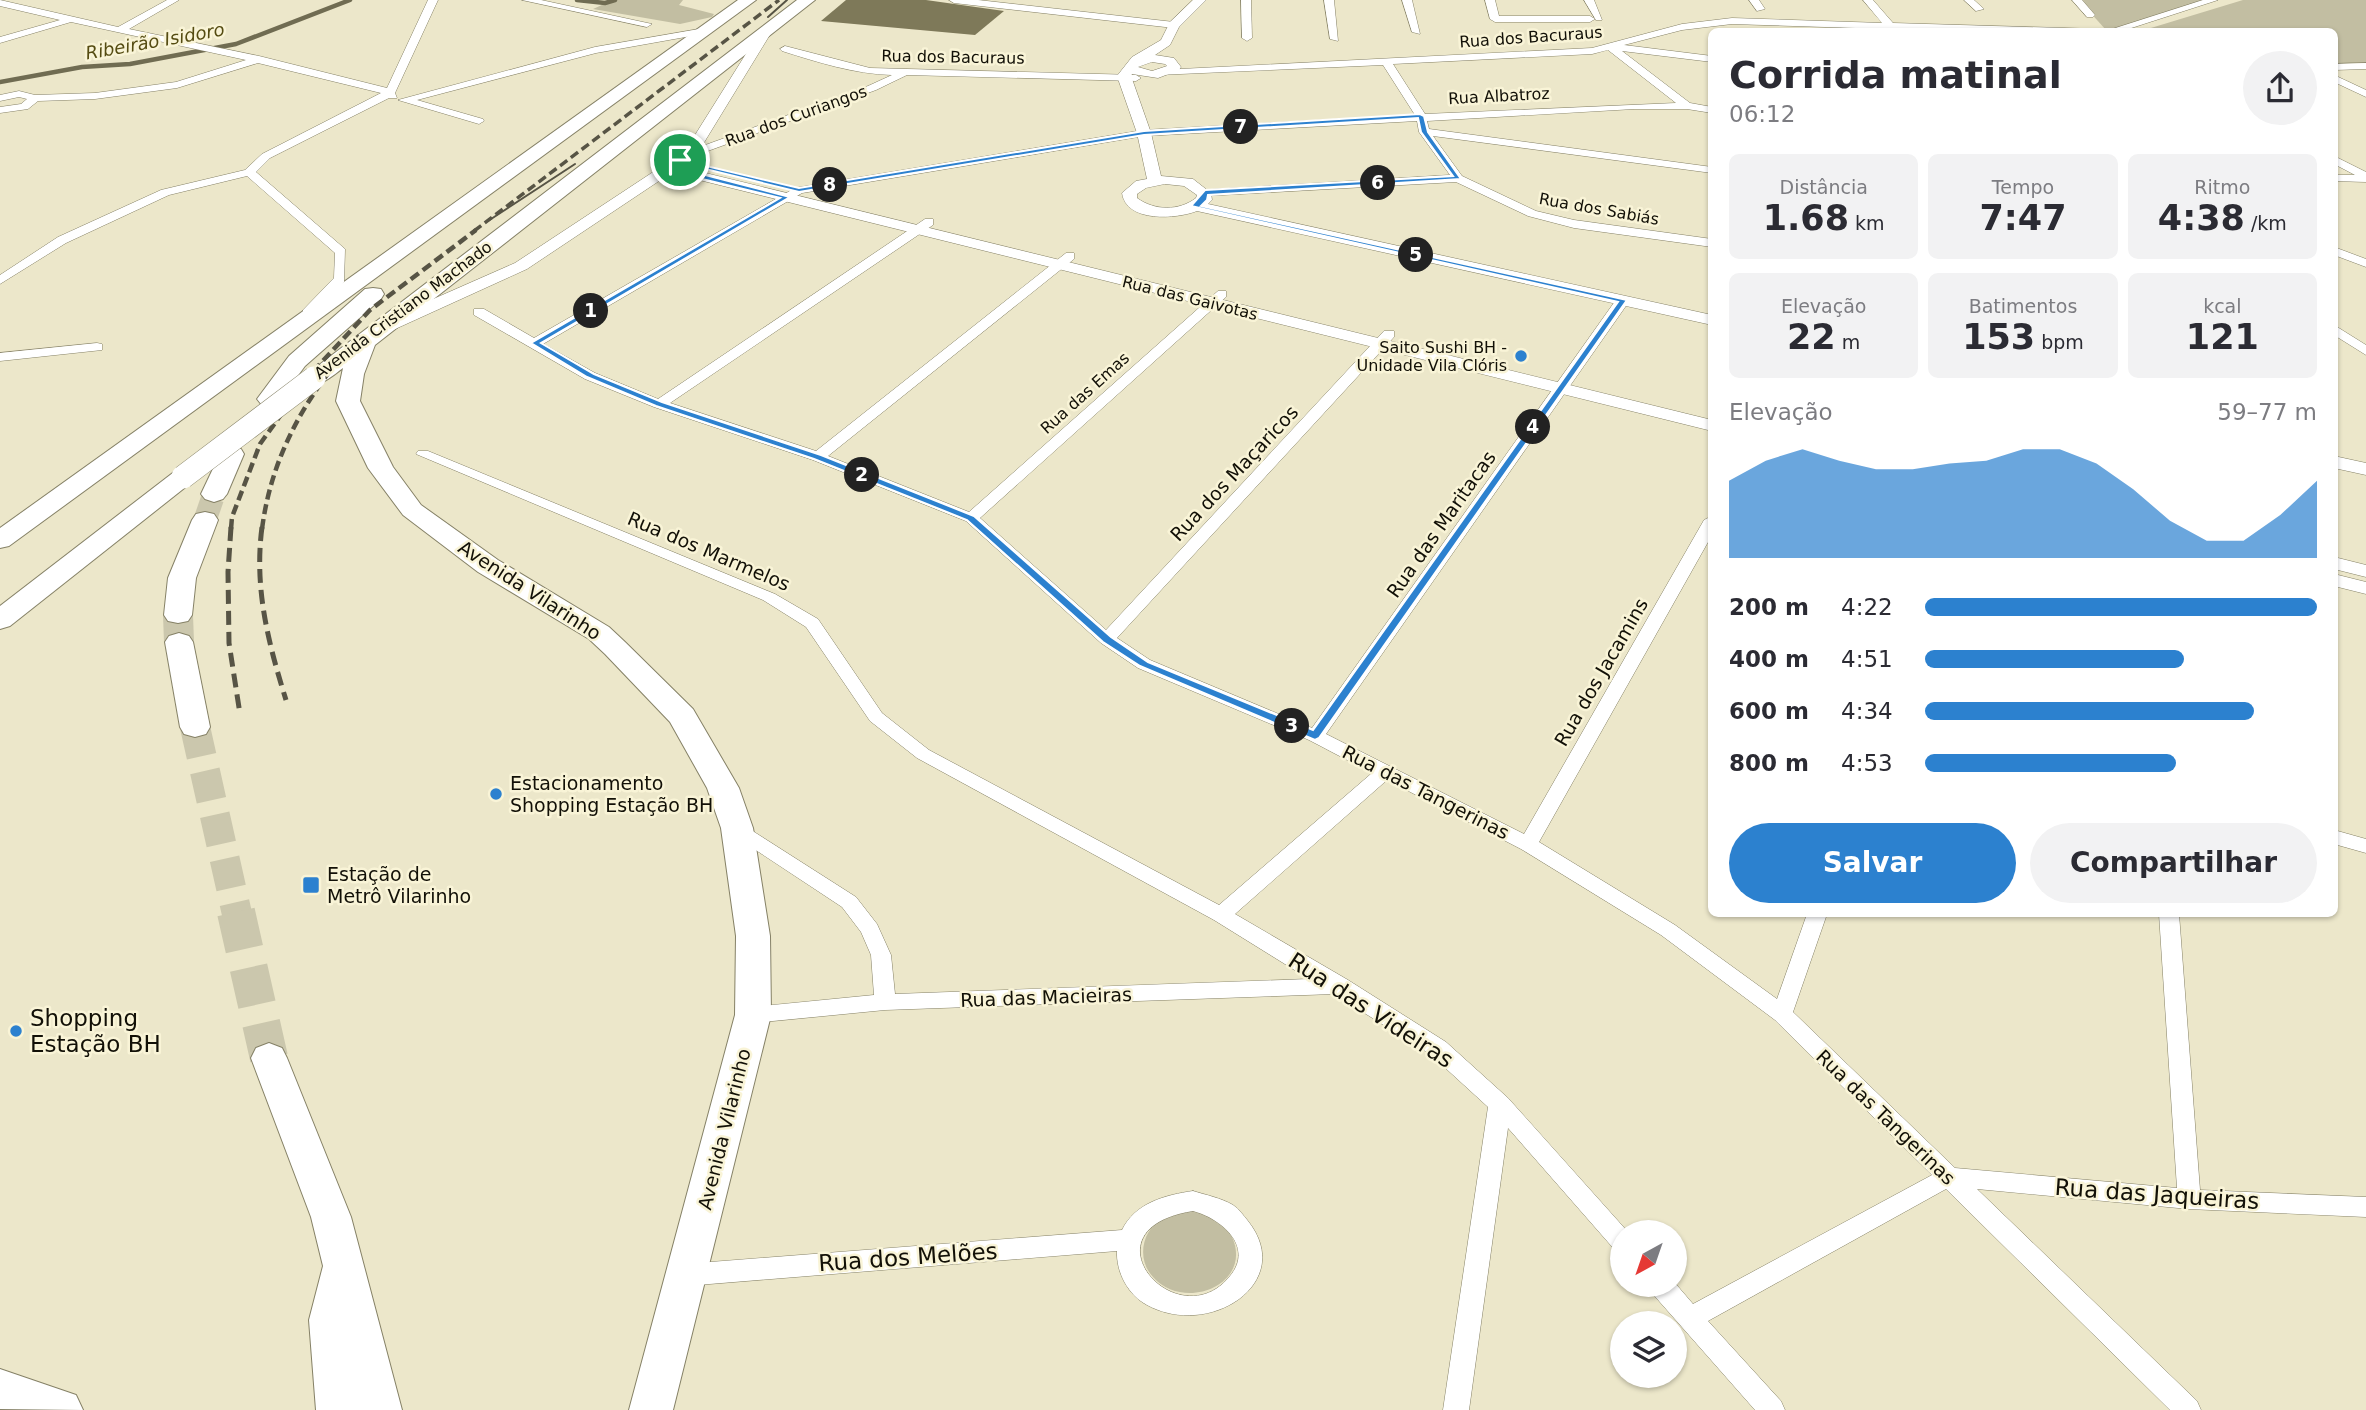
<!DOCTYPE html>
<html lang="pt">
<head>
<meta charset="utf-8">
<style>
  body { margin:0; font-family:"DejaVu Sans",sans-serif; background:#f2f2f3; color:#2b2b33; height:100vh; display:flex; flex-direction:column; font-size:26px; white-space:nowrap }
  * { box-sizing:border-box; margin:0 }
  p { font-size:23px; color:#7c7c81 }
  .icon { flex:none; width:38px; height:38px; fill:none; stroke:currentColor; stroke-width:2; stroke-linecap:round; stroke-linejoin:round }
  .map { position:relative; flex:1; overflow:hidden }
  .panel { position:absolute; left:1708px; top:28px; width:630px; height:889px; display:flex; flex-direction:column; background:#fff; border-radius:10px; box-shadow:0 2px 5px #0004 }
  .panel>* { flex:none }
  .needle { width:46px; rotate:220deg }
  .controls { position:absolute; left:1610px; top:1220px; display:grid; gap:14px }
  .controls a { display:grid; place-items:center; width:77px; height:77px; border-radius:50%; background:#fff; box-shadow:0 2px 5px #0004; font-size:35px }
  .pin { position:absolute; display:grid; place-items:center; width:60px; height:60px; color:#fff; margin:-30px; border:4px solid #fff; border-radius:50%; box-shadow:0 2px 7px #0007 }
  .km { position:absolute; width:35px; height:35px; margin:-18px; border-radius:50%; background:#222; color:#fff; font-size:19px; line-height:35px; text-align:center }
  .round { display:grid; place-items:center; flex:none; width:74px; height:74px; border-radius:37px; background:#f2f2f3 }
  .head { display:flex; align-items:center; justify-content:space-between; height:119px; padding:0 21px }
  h1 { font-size:38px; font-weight:800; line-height:52px }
  .figures { display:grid; grid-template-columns:repeat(3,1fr); gap:10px; height:119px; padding:7px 21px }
  .figures div { display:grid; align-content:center; border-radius:10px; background:#f2f2f3; text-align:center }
  .figures b { font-size:35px; font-weight:800 }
  .figures small { font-size:19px; font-weight:400 }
  .figures p { font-size:19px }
  .chart { height:196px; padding:14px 21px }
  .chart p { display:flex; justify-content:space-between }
  .chart svg { width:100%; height:126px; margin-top:7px; fill:#2c81cf; opacity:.7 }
  .action { display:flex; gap:14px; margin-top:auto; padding:14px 21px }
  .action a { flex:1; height:80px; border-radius:42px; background:#2c81cf; color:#fff; font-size:28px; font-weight:800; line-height:80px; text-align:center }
  .action a+a { background:#f2f2f3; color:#2b2b33 }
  ul { padding:0 21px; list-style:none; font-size:23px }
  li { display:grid; grid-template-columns:112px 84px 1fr; align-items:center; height:52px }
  li i { height:18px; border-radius:9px; background:#2c81cf }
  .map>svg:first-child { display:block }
  .green { fill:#c2bea2 }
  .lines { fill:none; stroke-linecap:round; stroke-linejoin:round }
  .stream { stroke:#706c52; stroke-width:4.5 }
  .building { fill:#7e7959 }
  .trunk-tunnel-far2 { stroke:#cbc7ad; stroke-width:23; stroke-dasharray:23 11; stroke-linecap:butt }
  .trunk-tunnel-far1 { stroke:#cbc7ad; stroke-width:30; stroke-dasharray:30 15; stroke-linecap:butt }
  .trunk-tunnel { stroke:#cbc7ad; stroke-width:38; stroke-dasharray:38 19; stroke-linecap:butt }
  .minor-casing { stroke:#858166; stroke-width:1 }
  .tertiary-casing { stroke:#858166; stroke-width:1 }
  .trunk-casing { stroke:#858166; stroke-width:2 }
  .minor { fill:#fff; fill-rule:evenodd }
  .tertiary { fill:#fff; fill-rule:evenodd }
  .trunk { fill:#fff; fill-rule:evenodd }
  .tram { stroke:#575445; stroke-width:2 }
  .rail-far2 { stroke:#575445; stroke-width:3.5; stroke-dasharray:9 4.5; stroke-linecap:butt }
  .rail-far1 { stroke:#575445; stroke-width:4.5; stroke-dasharray:10 5; stroke-linecap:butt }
  .rail { stroke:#575445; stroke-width:5; stroke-dasharray:14 7; stroke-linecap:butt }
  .trunk-bridge-casing { stroke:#858166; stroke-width:24; stroke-linecap:butt }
  .trunk-bridge { stroke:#fff; stroke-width:23 }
  .route { fill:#2c81cf; stroke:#fff; stroke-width:2; fill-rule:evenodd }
  .poi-dot { fill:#2c81cf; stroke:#f9f4d7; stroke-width:2.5 }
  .labels { text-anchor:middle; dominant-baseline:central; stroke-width:5; stroke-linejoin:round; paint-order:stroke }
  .far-street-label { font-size:16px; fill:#121007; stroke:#f9f4d7 }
  .far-poi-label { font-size:16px; fill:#121007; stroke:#f9f4d7; text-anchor:end }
  .far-water-label { font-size:18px; font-style:italic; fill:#554c12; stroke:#f9f4d7 }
  .street-label { font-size:19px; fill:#121007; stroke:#f9f4d7 }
  .poi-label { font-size:19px; fill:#121007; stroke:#f9f4d7; text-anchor:start }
  .near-street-label { font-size:23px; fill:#121007; stroke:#f9f4d7 }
  .near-poi-label { font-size:23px; fill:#121007; stroke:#f9f4d7; text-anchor:start }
</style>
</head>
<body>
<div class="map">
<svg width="2366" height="1410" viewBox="0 0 2366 1410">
  <rect width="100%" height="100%" fill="#ece7ca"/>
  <g class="green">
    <polygon points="613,0 683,0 679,5 714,14 712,17 680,24 593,9"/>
    <polygon points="2079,0 2202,0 2156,17 2106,30"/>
    <polygon points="2243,0 2366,0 2366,62 2335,64 2334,32 2141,31"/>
    <path d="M 1189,1210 C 1204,1212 1221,1217 1229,1231 C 1259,1282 1186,1314 1153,1277 C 1136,1259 1142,1230 1163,1217 C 1169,1213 1181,1212 1189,1210 Z"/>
  </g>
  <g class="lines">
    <g class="stream">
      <polyline points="577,0 605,3 615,0"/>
      <polyline points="0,82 82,67 130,64 236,44 350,0"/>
    </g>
  </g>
  <polygon class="building" points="846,0 926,0 1004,11 975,35 821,21"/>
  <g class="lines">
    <polyline class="trunk-tunnel-far2" points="205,520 214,494"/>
    <g class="trunk-tunnel-far1">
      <polyline points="178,615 179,642"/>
      <polyline points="195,727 237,914"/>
    </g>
    <polyline class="trunk-tunnel" points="236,912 269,1058"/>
    <g class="minor-casing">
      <g id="minor">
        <polygon points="0,0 118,27 167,0 179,0 129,29 259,56 387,88 428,0 438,0 395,93 397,98 389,98 270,158 256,172 345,249 344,282 313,316 303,316 303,310 334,278 335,253 247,176 169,195 66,243 0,284 0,275 58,237 161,190 245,170 262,154 381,93 258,63 177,88 95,99 38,101 28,109 0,113 0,107 21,104 27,99 19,97 0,101 0,95 19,91 35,95 95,93 176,82 246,60 71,22 0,43 0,37 60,20 0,6"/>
        <polygon points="522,0 541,0 652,24 647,27"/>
        <polygon points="949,0 978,0 1174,22 1179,25 1174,28 954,3"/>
        <polygon points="1241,0 1251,0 1252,38 1247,41 1242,38"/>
        <polygon points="1324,0 1334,0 1338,41 1330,39"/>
        <polygon points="1402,0 1412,0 1420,34 1412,32"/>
        <polygon points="1485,0 1495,0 1499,16 1590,16 1595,19 1590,22 1495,22 1490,19"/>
        <polygon points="1584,0 1594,0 1602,20 1596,20"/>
        <polygon points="1749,0 1759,0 1765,9 1757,11"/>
        <path d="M 1863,0 L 1873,0 L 1893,23 L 2097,29 L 2101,32 L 1892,31 L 1887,29 L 1732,24 L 1682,30 L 1624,45 L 1712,56 L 1712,62 L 1622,51 L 1690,103 L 1712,107 L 1712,113 L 1687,109 L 1634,109 L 1427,121 L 1429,129 L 1712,167 L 1712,173 L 1433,136 L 1462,176 L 1536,211 L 1574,220 L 1712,239 L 1712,247 L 1574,228 L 1528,216 L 1456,182 L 1204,196 L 1198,193 L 1204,190 L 1450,175 L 1419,132 L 1417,121 L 1144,136 L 802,193 L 543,344 L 595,373 L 658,399 L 925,219 L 933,219 L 933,225 L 670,403 L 816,451 L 1066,253 L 1074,253 L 1074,259 L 828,456 L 969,512 L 1218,291 L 1226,291 L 1226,297 L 980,518 L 1106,630 L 1384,331 L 1394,331 L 1394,337 L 1117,638 L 1150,660 L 1312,728 L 1618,297 L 1628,297 L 1628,303 L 1326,734 L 1524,834 L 1704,520 L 1712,516 L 1712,535 L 1539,842 L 1675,925 L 1777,999 L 1807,914 L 1827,914 L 1793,1012 L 1955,1168 L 2177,1188 L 2159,914 L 2179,914 L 2200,1190 L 2366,1197 L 2366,1217 L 2189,1209 L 1977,1189 L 2197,1401 L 2201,1410 L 2170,1410 L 1946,1189 L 1708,1321 L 1781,1401 L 1785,1410 L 1755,1410 L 1651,1292 L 1648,1284 L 1675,1283 L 1693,1304 L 1932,1175 L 1775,1020 L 1661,935 L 1521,849 L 1387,780 L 1235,914 L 1348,980 L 1446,1042 L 1508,1098 L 1628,1232 L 1622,1232 L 1622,1252 L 1614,1249 L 1508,1128 L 1469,1410 L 1443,1410 L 1488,1107 L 1430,1054 L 1334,994 L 885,1010 L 753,1023 L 746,1021 L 742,1015 L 746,1009 L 753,1007 L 874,995 L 871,955 L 861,932 L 842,907 L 730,833 L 728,828 L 730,823 L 737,821 L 856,897 L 877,924 L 891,955 L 895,994 L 1309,979 L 1214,920 L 917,758 L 870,721 L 806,627 L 763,600 L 416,454 L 418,451 L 428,451 L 775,594 L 818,619 L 882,713 L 929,750 L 1219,905 L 1372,773 L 1309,740 L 1138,668 L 1101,643 L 966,521 L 813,460 L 654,407 L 585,379 L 474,315 L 474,309 L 484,309 L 534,338 L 795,188 L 1144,130 L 1415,115 L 1383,65 L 1157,75 L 1156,73 L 1161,70 L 1592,48 L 1682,24 L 1732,18 L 1882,23 ZM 1608,50 L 1676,103 L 1425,114 L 1393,64 L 1592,54 Z"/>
        <polygon points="1964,0 1974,0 1984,9 1976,11"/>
        <polygon points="2072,0 2082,0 2095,15 2093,17 2087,17"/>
        <polygon points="2203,0 2218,0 2119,32 2103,32"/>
        <polygon points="705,28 708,29 708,33 596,53 417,100 483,119 484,121 479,124 398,100 595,47"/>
        <path d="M 785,46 L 870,68 L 1136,75 L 1141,78 L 1136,81 L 907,75 L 876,90 L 694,156 L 686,156 L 686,152 L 868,86 L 892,75 C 854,74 817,62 782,51 L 780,49 Z"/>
        <polygon points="2366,63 2366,69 2334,70 2334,64"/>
        <polygon points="2334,75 2366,90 2366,97 2334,82"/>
        <polygon points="2334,156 2366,172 2366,182 2334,181 2334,175 2355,175 2334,164"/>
        <polygon points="2334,247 2366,259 2366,267 2334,255"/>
        <polygon points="2334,325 2366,345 2366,355 2334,335"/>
        <polygon points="97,343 102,344 102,350 0,361 0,353"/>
        <polygon points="2334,830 2366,839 2366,853 2334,844"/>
        <path d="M 1193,1191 C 1206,1195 1221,1198 1233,1205 C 1239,1209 1243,1215 1248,1221 C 1297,1283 1209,1339 1147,1305 C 1128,1295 1116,1272 1117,1251 L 685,1286 L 676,1283 L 673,1275 L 676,1267 L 685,1264 L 1122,1230 C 1135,1203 1165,1195 1193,1191 ZM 1193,1211 C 1220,1218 1255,1246 1230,1276 C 1178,1341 1078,1229 1193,1211 Z"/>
      </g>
    </g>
    <g class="tertiary-casing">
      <g id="tertiary">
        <path d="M 1193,0 L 1206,0 L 1179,27 L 1170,45 L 1155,55 L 1174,58 L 1181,67 L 1179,70 L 1158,78 L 1132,74 L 1131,76 L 1151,133 L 1161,176 L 1193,179 L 1211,193 L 1212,200 L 1208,204 L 1712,315 L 1712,325 L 1197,211 C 1177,219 1126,223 1122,193 L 1136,181 L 1147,179 L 1137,133 L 1117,76 L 1132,57 L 1161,40 L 1170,22 ZM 1152,62 L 1165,64 L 1167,66 L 1152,71 L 1138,67 ZM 1165,184 L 1184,186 L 1197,195 L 1196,198 C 1179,211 1155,211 1137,198 L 1137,194 L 1146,188 Z"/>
        <polygon points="765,29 771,33 697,154 681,167 1712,420 1712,431 671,173 527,269 393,330 381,330 379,326 381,322 515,263 685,151 759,33"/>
        <polygon points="2334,456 2366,463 2366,475 2334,468"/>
        <polygon points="2334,557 2366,565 2366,577 2334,569"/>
        <polygon points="2334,574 2366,582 2366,594 2334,586"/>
      </g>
    </g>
    <g class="trunk-casing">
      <g id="trunk">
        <polygon points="738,0 756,0 9,546 0,548 0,528"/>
        <path d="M 797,0 L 815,0 L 375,345 L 364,374 L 360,401 L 393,467 L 421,505 L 498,560 L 609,627 L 625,642 L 693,709 L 739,788 L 753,828 L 770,936 L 771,1015 L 673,1410 L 629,1410 L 735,1015 L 736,936 L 721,828 L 707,788 L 670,722 L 605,654 L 589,639 L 478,572 L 403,515 L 368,468 L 336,401 L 343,368 C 331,377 321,387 306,383 L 302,378 Z"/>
        <polygon points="373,288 381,289 384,294 381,299 305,366 277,404 261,404 257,399 289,356 365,289"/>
        <polygon points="232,447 241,449 244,454 227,494 223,499 214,502 205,499 201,494 220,454 223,449"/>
        <polygon points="183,469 192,472 196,477 192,482 10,626 0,629 0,606 174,472"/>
        <polygon points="205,512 214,514 218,520 196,578 192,615 188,621 178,623 168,621 164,615 168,578 192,520 196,514"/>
        <polygon points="179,633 189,636 193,642 210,727 206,734 195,737 184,734 180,727 165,642 169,636"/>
        <polygon points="269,1043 282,1048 287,1058 351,1217 402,1410 316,1410 309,1320 323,1266 311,1217 251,1058 256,1048"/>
        <polygon points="0,1369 76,1395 83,1410 0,1409"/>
      </g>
    </g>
    <use href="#minor" class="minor"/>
    <use href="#tertiary" class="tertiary"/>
    <use href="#trunk" class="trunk"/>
    <g class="tram">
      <polyline points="768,17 787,0"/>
      <polyline points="488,221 575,164"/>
    </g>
    <polyline class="rail-far2" points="474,231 779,0"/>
    <g class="rail-far1">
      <polyline points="231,529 232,517 260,444 308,377 370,310 476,230"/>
      <path d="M 262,529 C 272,452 309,391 360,335"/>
    </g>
    <g class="rail">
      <polyline points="231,527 228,572 229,643 240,714"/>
      <path d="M 262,527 C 254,588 268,642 286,700"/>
    </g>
    <g class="trunk-bridge-casing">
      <polyline id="trunk-bridge" points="183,477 314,378"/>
    </g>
    <use href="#trunk-bridge" class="trunk-bridge"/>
  </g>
  <path class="route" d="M 1420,114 L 1424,116 L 1428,132 L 1461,179 L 1208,195 L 1207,200 L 1201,206 L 1627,300 L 1319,738 L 1315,740 L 1140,666 L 1103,642 L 967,520 L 814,459 L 656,406 L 587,377 L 531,343 L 780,198 L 665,170 L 665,166 L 677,159 L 799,188 L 1144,131 ZM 1418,118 L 1421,132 L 1453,176 L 1205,190 L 1191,206 L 1618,302 L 1313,730 L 1148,662 L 1111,637 L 974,516 L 821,455 L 662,402 L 594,374 L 541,343 L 790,197 L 674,167 L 681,163 L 799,192 L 1144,135 Z"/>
  <g class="poi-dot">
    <circle cx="1521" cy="356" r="7"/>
    <circle cx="496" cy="794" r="7"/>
    <rect x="302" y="876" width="18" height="18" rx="3.5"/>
    <circle cx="16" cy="1031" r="7"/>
  </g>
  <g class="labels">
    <g class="far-street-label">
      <text transform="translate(1531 37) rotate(-4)">Rua dos Bacuraus</text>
      <text transform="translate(953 57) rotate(1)">Rua dos Bacuraus</text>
      <text transform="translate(1499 96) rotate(-3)">Rua Albatroz</text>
      <text transform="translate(796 116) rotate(-20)">Rua dos Curiangos</text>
      <text transform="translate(1599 209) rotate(10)">Rua dos Sabiás</text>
      <text transform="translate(1190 298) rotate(14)">Rua das Gaivotas</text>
      <text transform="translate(403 310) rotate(-37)">Avenida Cristiano Machado</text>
      <text transform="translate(1085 393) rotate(-42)">Rua das Emas</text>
    </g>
    <g class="far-poi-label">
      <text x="1507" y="347">Saito Sushi BH -<tspan x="1507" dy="18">Unidade Vila Clóris</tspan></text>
    </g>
    <g class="far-water-label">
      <text transform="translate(155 41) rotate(-10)">Ribeirão Isidoro</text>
    </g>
    <g class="street-label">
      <text transform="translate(1234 473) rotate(-47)">Rua dos Maçaricos</text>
      <text transform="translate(1441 524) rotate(-55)">Rua das Maritacas</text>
      <text transform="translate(709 551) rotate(23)">Rua dos Marmelos</text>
      <text transform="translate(530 590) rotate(33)">Avenida Vilarinho</text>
      <text transform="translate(1601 672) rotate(-60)">Rua dos Jacamins</text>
      <text transform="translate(1426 792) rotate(27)">Rua das Tangerinas</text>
      <text transform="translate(1046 997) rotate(-2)">Rua das Macieiras</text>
      <text transform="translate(1886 1117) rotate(44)">Rua das Tangerinas</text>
      <text transform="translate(724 1129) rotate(-76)">Avenida Vilarinho</text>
    </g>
    <g class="poi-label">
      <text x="510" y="783">Estacionamento<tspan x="510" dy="22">Shopping Estação BH</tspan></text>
      <text x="327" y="874">Estação de<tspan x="327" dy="22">Metrô Vilarinho</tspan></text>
    </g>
    <g class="near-street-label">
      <text transform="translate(1371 1010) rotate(33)">Rua das Videiras</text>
      <text transform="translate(2157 1194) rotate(4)">Rua das Jaqueiras</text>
      <text transform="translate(908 1257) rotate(-4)">Rua dos Melões</text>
    </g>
    <g class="near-poi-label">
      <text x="30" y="1018">Shopping<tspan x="30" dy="26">Estação BH</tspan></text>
    </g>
  </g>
</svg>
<div class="controls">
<a><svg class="needle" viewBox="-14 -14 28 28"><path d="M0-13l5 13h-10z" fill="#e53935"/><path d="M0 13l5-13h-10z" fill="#7c7c81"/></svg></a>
<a><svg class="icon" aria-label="layers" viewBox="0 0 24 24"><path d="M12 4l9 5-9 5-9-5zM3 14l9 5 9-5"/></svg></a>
</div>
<div class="pin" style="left:680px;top:160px;background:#1e9e55"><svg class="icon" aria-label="arrive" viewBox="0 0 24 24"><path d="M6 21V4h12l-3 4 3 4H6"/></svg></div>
<b class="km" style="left:591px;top:311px">1</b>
<b class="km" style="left:862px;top:475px">2</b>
<b class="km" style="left:1292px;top:726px">3</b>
<b class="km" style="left:1533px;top:427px">4</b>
<b class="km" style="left:1416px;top:255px">5</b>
<b class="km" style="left:1378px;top:183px">6</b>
<b class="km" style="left:1241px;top:127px">7</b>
<b class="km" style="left:830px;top:185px">8</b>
<section class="panel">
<div class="head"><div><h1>Corrida matinal</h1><p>06:12</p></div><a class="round"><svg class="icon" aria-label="share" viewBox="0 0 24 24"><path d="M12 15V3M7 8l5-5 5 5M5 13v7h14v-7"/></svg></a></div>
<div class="figures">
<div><p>Distância</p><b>1.68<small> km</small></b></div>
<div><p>Tempo</p><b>7:47</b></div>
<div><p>Ritmo</p><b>4:38<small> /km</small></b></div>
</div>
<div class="figures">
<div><p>Elevação</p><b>22<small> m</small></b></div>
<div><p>Batimentos</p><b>153<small> bpm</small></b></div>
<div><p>kcal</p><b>121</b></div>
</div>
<div class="chart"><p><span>Elevação</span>59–77 m</p>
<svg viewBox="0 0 160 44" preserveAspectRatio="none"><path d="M0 44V17L10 10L20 6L30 10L40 13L50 13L60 11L70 10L80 6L90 6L100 11L110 20L120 31L130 38L140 38L150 29L160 17V44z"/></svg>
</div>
<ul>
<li><b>200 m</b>4:22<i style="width:100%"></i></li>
<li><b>400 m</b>4:51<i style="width:66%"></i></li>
<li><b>600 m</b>4:34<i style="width:84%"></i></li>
<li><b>800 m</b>4:53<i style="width:64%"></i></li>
</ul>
<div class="action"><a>Salvar</a><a>Compartilhar</a></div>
</section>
</div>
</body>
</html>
